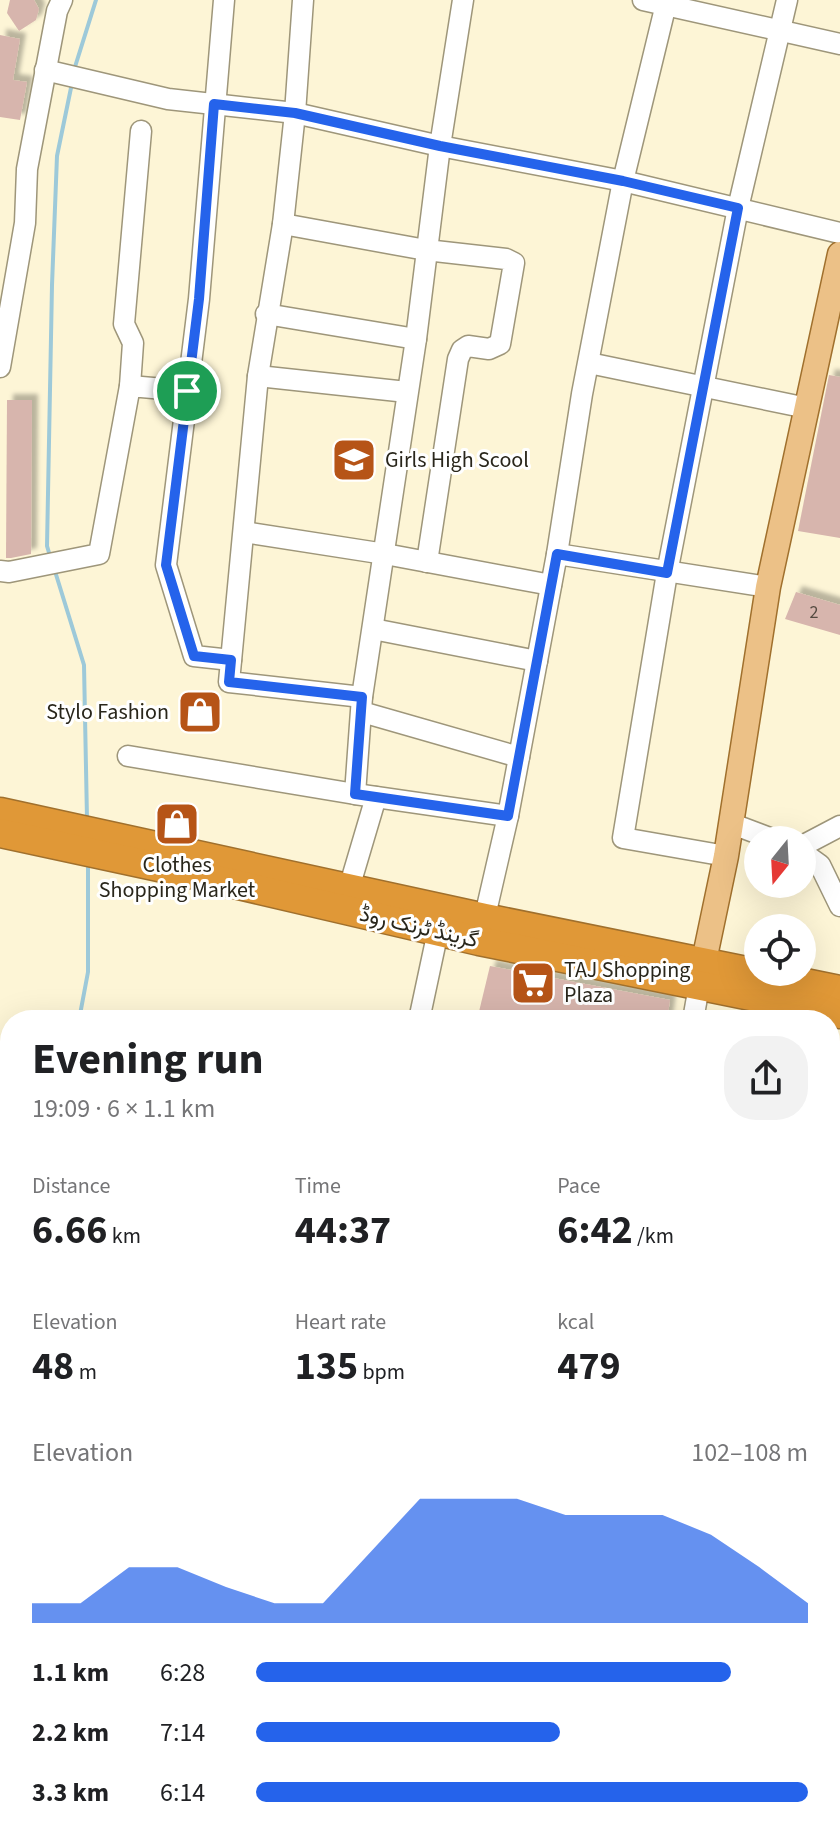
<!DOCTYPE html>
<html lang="en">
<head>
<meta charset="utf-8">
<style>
  body { margin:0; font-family:"Source Sans 3",Vazirmatn,sans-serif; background:#f2f2f2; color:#202124; height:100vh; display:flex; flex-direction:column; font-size:30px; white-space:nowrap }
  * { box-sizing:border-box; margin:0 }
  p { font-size:26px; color:#757577 }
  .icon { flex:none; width:44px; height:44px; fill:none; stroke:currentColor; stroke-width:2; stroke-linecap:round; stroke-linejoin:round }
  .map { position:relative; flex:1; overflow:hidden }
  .drawer { position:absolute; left:0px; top:1010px; width:840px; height:830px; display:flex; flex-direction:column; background:#fff; border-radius:32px 32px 0 0; box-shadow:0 8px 32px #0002 }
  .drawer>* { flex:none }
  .needle { width:52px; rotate:198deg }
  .tools { position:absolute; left:744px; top:826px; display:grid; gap:16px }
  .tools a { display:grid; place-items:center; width:72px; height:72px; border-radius:50%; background:#fff; box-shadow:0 8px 32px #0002; font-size:40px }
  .pin { position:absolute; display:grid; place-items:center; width:68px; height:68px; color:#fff; margin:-34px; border:4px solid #fff; border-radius:50%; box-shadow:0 2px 8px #0007 }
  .round { display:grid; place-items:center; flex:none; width:84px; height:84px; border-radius:32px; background:#f2f2f2 }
  .summary { display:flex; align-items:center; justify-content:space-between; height:136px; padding:0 32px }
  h1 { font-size:44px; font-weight:700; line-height:60px }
  .stats { display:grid; grid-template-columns:repeat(3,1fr); gap:12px; height:136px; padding:8px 32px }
  .stats div { display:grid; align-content:center }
  .stats b { font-size:40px; font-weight:700 }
  .stats small { font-size:22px; font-weight:400 }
  .stats p { font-size:22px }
  .chart { height:224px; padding:16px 32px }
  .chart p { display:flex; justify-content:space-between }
  .chart svg { width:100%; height:144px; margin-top:8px; fill:#2563eb; opacity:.7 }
  ul { padding:0 32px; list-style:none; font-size:26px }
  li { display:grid; grid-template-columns:128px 96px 1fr; align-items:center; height:60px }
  li i { height:20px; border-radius:10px; background:#2563eb }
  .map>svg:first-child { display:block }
  .water { fill:#9dc9d9 }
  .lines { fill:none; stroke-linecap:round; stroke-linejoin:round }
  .stream { stroke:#9dc9d9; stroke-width:4 }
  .building { fill:#d7b5ad; filter:url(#shadow) }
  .minor-casing { stroke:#9e967a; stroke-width:23 }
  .major-casing { stroke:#a0702d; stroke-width:27 }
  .highway-casing { stroke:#a0702d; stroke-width:31 }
  .minor { stroke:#fff; stroke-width:20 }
  .major { stroke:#ecc187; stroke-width:24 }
  .highway { stroke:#e09837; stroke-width:28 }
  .route-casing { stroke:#fff; stroke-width:16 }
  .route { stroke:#2563eb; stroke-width:10 }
  .labels { text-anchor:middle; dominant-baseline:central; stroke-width:6; stroke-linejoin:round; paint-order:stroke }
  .number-label { font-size:18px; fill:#544a40 }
  .poi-label { font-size:22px; fill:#29261b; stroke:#fff; text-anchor:start }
  .street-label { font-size:22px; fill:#29261b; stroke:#fff }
</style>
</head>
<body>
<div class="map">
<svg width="840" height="1839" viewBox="0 0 840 1839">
  <defs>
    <filter id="shadow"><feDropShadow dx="6" dy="-6" stdDeviation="2" flood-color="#0004"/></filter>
  </defs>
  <rect width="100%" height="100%" fill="#fdf5d6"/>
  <polygon class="water" points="840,1541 840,1839 0,1839 0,1825 10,1823 10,1830 830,1830 830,1546"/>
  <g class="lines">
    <g class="stream">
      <polyline points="74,70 96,0"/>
      <polyline points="50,556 47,546 52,285 57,156 72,83"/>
      <polyline points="54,568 84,665 87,819"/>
      <polyline points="79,1020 88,972 88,863"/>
    </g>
  </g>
  <g class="building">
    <polygon points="10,0 34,0 39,9 36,20 19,31 7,13"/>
    <polygon points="0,35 20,39 13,80 27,82 20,120 0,117"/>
    <polygon points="829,375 840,377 840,538 798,531"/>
    <polygon points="7,400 32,400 31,554 11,558 6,558"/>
    <polygon points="796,592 840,605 840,635 785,619"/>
    <polygon points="490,966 670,1000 667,1020 477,1020"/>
  </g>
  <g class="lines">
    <g class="minor-casing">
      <g id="minor">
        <polyline points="224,0 199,299 166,565 194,656 231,660"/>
        <polyline points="303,0 295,113 283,224 258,376 229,682 362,697"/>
        <polyline points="643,0 840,44"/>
        <polyline points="45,70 168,99 295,113 440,146 623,181 840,233"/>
        <polyline points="283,224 426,250 506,259 514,263 500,344 489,349 468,346 462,350 458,359 427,562"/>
        <polyline points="266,314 416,339"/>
        <polyline points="589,363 807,408"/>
        <polyline points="0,367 25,223 27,169 57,11 62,0"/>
        <polyline points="258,376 407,392"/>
        <polyline points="130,386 133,343 124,324 141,131"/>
        <polyline points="244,532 385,554 551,585"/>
        <polyline points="557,554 768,587"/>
        <polyline points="0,571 9,572 99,554 130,386 187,391"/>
        <polyline points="373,629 537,661"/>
        <polyline points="362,712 519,757"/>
        <polyline points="128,756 355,794 508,816"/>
        <polyline points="355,794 362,697 416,339 440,146 463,0"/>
        <polyline points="730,823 775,840"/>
        <polyline points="802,846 840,826"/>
        <polyline points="802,852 820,865 840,906"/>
        <polyline points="726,856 623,838 667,573 738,208 787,0"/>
        <polyline points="349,888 376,797"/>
        <polyline points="482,929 508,816 557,554 582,394 623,181 667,0"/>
        <polyline points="419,1020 438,931"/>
        <polyline points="693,1020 699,986"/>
        <polyline points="683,1830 684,1839"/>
      </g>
    </g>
    <g class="major-casing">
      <polyline id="major" points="700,980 726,856 768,587 840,254"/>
    </g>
    <g class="highway-casing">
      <g id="highway">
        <polyline points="0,812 485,918 840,990"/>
        <polyline points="0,833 196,875 479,941 840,1014"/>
      </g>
    </g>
    <use href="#minor" class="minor"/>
    <use href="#major" class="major"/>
    <use href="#highway" class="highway"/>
  </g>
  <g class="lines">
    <g class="route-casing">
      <polygon id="route" points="214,104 295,113 440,146 623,181 738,208 667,573 557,554 508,816 355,794 362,697 229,682 231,660 194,656 166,565 199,299"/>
    </g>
    <use href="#route" class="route"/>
  </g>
  <defs>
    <g id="school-square" transform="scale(2.3)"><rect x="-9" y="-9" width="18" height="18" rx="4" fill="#b65417" stroke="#fff"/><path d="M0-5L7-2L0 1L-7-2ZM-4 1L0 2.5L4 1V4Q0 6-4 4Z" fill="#fff"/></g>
    <g id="shop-square" transform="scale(2.3)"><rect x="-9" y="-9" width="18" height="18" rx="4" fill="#b65417" stroke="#fff"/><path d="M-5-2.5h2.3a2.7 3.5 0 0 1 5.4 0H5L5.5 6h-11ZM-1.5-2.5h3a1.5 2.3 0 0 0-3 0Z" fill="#fff"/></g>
    <g id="supermarket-square" transform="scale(2.3)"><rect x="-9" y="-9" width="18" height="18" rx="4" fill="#b65417" stroke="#fff"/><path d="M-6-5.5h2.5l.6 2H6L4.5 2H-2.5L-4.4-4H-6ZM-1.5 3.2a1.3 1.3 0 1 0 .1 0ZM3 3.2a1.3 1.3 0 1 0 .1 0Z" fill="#fff"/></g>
  </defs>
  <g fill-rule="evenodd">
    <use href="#school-square" x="354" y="460"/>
    <use href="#shop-square" x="200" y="712"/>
    <use href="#shop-square" x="177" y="824"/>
    <use href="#supermarket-square" x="533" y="983"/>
  </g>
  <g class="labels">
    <g class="number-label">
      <text x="814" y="612">2</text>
    </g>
    <g class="poi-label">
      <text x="385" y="460">Girls High Scool</text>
      <text x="169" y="712" text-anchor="end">Stylo Fashion</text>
      <text x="177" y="865" text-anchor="middle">Clothes<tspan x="177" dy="25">Shopping Market</tspan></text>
      <text x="564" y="970">TAJ Shopping<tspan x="564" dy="25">Plaza</tspan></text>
    </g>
    <g class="street-label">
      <text transform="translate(419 927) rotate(13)">گرینڈ ٹرنک روڈ</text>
    </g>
  </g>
</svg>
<div class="tools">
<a><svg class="needle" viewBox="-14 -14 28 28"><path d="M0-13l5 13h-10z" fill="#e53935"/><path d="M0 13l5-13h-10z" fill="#757577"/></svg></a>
<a><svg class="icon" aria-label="locate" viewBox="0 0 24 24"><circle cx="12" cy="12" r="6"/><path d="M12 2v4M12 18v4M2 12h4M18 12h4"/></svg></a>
</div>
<div class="pin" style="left:187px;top:391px;background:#1e9e55"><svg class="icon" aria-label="arrive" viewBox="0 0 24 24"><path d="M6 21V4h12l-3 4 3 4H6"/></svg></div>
<section class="drawer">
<div class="summary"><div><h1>Evening run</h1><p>19:09 · 6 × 1.1 km</p></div><a class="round"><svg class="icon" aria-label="share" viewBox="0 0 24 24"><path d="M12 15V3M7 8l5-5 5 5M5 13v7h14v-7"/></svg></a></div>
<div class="stats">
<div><p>Distance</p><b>6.66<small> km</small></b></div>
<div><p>Time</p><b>44:37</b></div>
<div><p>Pace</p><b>6:42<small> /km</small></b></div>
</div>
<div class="stats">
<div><p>Elevation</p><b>48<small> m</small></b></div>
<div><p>Heart rate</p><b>135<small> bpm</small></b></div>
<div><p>kcal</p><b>479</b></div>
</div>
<div class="chart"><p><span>Elevation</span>102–108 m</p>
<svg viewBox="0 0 160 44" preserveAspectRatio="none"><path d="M0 44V38L10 38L20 27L30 27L40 33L50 38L60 38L70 22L80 6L90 6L100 6L110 11L120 11L130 11L140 17L150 27L160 38V44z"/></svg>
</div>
<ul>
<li><b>1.1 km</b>6:28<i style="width:86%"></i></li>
<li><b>2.2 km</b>7:14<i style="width:55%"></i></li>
<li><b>3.3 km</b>6:14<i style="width:100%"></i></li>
</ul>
</section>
</div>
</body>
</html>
